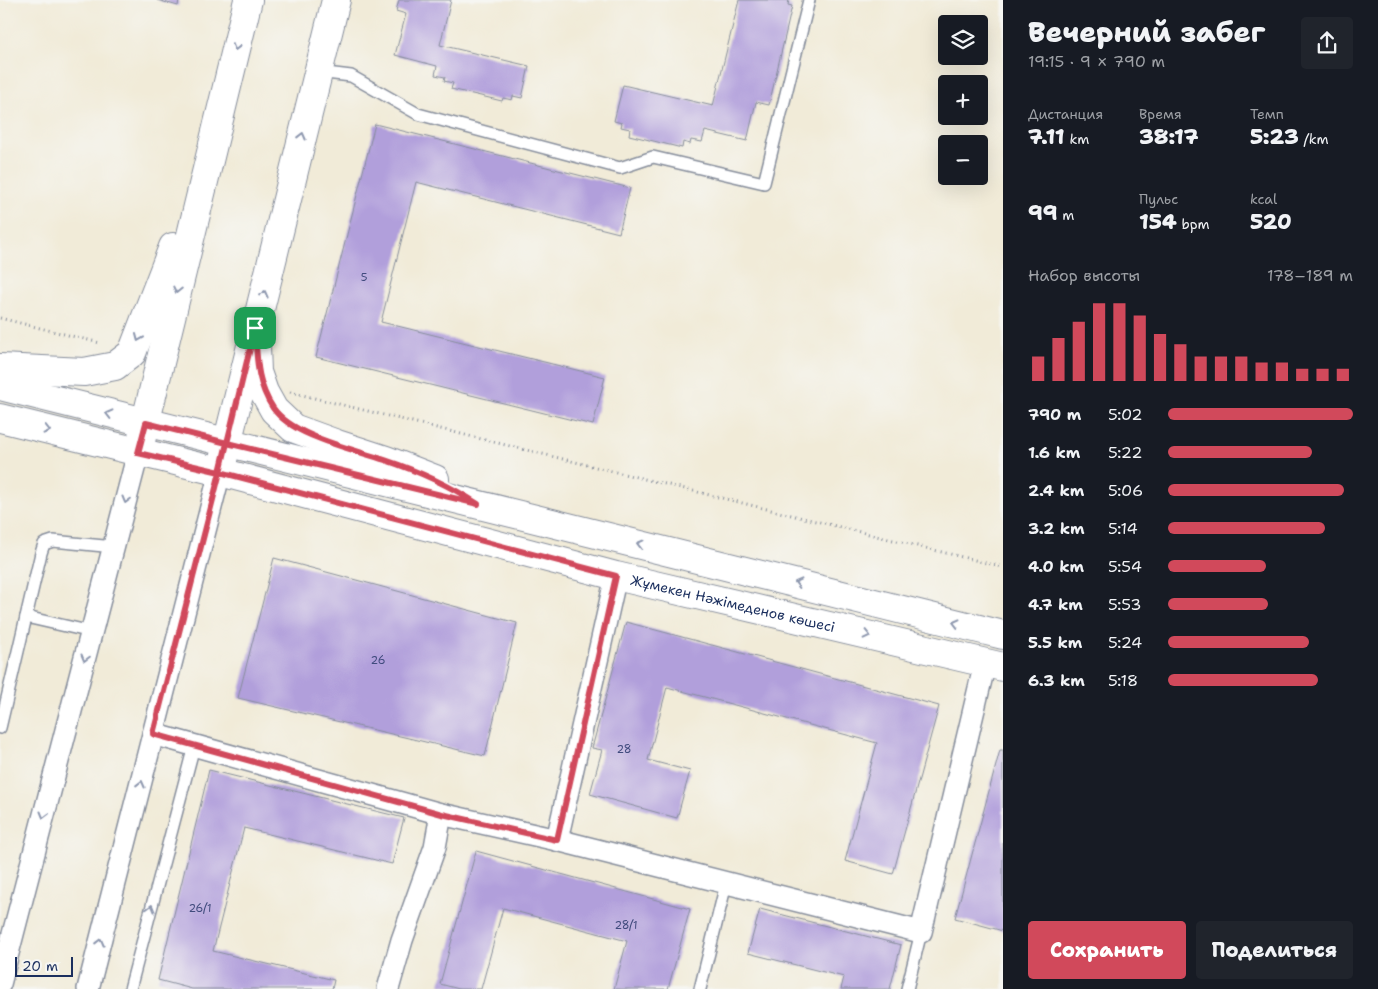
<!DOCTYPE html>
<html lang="ru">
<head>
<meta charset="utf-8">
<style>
  body { margin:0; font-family:"Shantell Sans",sans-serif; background:#20242c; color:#f1f3f6; height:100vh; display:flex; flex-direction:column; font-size:19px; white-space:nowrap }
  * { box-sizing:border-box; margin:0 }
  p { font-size:16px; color:#9ea1a6 }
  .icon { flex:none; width:28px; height:28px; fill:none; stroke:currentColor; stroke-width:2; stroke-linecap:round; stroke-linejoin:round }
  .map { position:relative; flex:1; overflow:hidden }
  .drawer { display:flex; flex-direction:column; background:#171b24; width:375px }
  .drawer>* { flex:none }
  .controls { position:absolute; left:938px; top:15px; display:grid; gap:10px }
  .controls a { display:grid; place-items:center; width:50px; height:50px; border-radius:5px; background:#171b24; box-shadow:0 5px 20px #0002; font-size:25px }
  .scale { position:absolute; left:15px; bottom:12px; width:58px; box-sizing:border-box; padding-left:5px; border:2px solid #1b2f5e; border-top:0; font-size:14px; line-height:18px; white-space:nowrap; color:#1b2f5e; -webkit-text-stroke:4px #f6f6f2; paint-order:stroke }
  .pin { position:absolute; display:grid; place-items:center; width:42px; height:42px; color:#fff; margin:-21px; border-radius:10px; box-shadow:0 2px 8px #0006 }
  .round { display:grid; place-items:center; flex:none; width:52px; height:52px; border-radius:5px; background:#20242c }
  .overview { display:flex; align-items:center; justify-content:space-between; height:85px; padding:0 25px }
  h1 { font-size:28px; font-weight:800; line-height:38px }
  .stats { display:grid; grid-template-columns:repeat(3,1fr); gap:8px; height:85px; padding:5px 25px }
  .stats div { display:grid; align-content:center }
  .stats b { font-size:21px; font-weight:800 }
  .stats small { font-size:14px; font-weight:400 }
  .stats p { font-size:14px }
  .chart { height:140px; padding:10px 25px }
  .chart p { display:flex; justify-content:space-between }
  .chart svg { width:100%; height:90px; margin-top:5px; stroke:#d1495b; stroke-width:6 }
  .primary-button { display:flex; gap:10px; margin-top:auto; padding:10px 25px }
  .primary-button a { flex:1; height:58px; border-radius:5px; background:#d1495b; color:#fff; font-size:20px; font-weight:800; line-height:58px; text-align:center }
  .primary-button a+a { background:#20242c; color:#f1f3f6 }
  ul { padding:0 25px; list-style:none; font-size:16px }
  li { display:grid; grid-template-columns:80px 60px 1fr; align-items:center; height:38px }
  li i { height:12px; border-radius:6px; background:#d1495b }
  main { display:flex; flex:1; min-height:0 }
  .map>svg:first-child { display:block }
  .building { fill:#b19fdb }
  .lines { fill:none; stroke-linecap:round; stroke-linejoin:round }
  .lane-casing { stroke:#868d9b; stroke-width:14 }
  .street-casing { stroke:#868d9b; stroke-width:24 }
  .secondary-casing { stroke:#868d9b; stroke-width:30 }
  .path { stroke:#868d9b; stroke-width:3; stroke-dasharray:1 4; stroke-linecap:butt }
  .lane { stroke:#fff; stroke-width:11 }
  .street { stroke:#fff; stroke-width:21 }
  .secondary { stroke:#fff; stroke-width:28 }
  .oneway { stroke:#8d97ae }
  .route-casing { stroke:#fff; stroke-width:10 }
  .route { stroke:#d1495b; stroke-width:6 }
  .labels { text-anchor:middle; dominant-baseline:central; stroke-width:5; stroke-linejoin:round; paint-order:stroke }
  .number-label { font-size:11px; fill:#404b7d }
  .street-label { font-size:14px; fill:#1b2f5e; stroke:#f6f6f2 }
</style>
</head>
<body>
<main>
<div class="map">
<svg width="1003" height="989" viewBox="0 0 1003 989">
  <rect width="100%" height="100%" fill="#f6f6f2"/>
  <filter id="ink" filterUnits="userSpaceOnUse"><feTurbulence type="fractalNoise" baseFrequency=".02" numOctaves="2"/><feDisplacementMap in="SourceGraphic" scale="10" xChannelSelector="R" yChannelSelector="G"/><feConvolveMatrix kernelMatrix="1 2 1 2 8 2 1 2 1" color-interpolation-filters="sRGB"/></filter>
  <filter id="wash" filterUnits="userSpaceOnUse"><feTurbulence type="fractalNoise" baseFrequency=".0096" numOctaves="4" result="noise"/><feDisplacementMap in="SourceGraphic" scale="20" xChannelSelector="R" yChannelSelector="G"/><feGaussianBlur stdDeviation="1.12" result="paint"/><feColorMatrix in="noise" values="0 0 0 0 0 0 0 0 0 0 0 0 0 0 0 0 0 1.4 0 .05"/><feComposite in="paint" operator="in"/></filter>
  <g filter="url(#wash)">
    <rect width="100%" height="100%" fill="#f1ebd8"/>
    <g id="blocks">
      <g class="building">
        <polygon points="157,0 179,0 178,6"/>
        <polygon points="399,0 451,0 440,45 529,66 522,98 513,96 512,100 503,98 502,101 451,89 453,83 444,81 445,77 435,75 437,66 395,55 406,14 396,11"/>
        <polygon points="739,0 789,0 788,5 792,6 769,105 756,102 747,141 705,131 702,142 691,140 690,144 683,142 682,148 629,135 630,129 621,127 622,123 614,121 623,85 713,106"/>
        <polygon points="375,124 630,188 619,233 416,182 381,322 605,377 593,425 316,357"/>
        <polygon points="274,558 517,623 485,756 238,698"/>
        <polygon points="626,622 939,706 893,874 845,861 877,743 667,687 648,760 690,771 677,818 590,794 602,750 592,748"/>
        <polygon points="1000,750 1003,750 1003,931 955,918"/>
        <polygon points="209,770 404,818 392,864 244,828 213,951 334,980 332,989 192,989 158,980"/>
        <polygon points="476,851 690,909 668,989 614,989 627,941 503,908 481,989 459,989 440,984"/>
        <polygon points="760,909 901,945 890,989 841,989 844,977 748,953"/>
      </g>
    </g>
  </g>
  <g filter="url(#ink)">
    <use href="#blocks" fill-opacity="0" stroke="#868d9b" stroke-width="1"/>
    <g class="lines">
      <g class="lane-casing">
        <g id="lane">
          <polyline points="318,72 351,76 418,114 620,168 653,157 764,183 809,0"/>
          <polyline points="26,617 92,632"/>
          <polyline points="0,728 41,553 44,544 53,541 114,547"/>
          <polyline points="130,989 194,746"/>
          <polyline points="700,989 726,884"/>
          <polyline points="907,989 921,932"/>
        </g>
      </g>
      <g class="street-casing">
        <g id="street">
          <polyline points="153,734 441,814 557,840 616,576"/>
          <polyline points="557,840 921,932 985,663"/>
          <polyline points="0,984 138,453"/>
          <polyline points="88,989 220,472"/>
          <polyline points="388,989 402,940 435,847 441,814"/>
        </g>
      </g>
      <g class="secondary-casing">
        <g id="secondary">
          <polyline points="256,346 257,372 264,392 274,410 293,428 337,444 386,460 435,479"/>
          <polyline points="0,368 84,372 115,366 132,353 173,247"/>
          <path d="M 0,386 C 334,471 669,551 1003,635"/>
          <path id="s1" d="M 0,418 L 220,472 L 616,576 L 1003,667"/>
          <polyline points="141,441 248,0"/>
          <polyline points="223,460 336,0"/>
        </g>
      </g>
      <g class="path">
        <polyline points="0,318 100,343"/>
        <polyline points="290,392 1003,567"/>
      </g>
      <use href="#lane" class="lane"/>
      <use href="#street" class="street"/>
      <use href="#secondary" class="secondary"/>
    </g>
    <defs><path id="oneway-chevron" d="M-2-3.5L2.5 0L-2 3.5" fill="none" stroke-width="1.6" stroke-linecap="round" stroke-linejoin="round" transform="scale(1.25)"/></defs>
    <g class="oneway">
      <use href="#oneway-chevron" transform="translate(236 47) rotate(104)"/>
      <use href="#oneway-chevron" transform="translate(302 136) rotate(-76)"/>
      <use href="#oneway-chevron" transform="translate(177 290) rotate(103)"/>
      <use href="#oneway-chevron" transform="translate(264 294) rotate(-76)"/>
      <use href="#oneway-chevron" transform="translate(139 338) rotate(113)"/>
      <use href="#oneway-chevron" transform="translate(109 414) rotate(-166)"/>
      <use href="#oneway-chevron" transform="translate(47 430) rotate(14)"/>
      <use href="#oneway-chevron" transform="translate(126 500) rotate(105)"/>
      <use href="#oneway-chevron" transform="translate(640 544) rotate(-166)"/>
      <use href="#oneway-chevron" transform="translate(798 583) rotate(-166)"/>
      <use href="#oneway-chevron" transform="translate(956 623) rotate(-166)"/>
      <use href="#oneway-chevron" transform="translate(867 635) rotate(13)"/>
      <use href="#oneway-chevron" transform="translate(85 658) rotate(105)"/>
      <use href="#oneway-chevron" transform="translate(141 784) rotate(-76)"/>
      <use href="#oneway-chevron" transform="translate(44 815) rotate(105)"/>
      <use href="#oneway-chevron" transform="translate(151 908) rotate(-75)"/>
      <use href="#oneway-chevron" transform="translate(100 942) rotate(-76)"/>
    </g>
  </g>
  <g class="lines" filter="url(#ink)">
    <g class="route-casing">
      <path id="route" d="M 255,328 L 227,443 L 146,423 L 138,453 L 220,472 L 153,734 L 442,814 L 557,840 L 616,576 L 220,472 L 227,443 L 478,504 C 449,485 418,471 385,460 C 353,449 293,437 273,408 C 256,382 257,358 255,328"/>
    </g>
    <use href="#route" class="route"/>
  </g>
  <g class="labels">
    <g class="number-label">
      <text x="364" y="277">5</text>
      <text x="378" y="660">26</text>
      <text x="624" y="749">28</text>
      <text x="200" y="908">26/1</text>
      <text x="626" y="925">28/1</text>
    </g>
    <g class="street-label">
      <text stroke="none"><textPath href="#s1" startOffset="756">Жұмекен Нәжімеденов көшесі</textPath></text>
    </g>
  </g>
</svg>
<div class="controls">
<a><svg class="icon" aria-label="layers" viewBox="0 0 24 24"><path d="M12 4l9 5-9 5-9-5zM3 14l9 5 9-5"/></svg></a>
<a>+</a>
<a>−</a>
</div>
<div class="scale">20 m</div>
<div class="pin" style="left:255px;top:328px;background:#1e9e55"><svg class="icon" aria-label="arrive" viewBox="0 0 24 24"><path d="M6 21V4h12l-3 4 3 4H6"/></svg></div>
</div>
<section class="drawer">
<div class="overview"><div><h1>Вечерний забег</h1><p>19:15 · 9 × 790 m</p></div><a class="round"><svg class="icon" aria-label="share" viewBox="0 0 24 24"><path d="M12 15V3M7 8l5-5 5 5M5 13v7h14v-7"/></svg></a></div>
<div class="stats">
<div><p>Дистанция</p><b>7.11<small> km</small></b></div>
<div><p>Время</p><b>38:17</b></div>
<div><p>Темп</p><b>5:23<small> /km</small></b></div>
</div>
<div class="stats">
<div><b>99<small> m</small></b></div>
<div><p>Пульс</p><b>154<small> bpm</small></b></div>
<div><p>kcal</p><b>520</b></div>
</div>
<div class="chart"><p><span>Набор высоты</span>178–189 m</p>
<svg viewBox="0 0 160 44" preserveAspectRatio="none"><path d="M5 44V32M15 44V23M25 44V15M35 44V6M45 44V6M55 44V12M65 44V21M75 44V26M85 44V32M95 44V32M105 44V32M115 44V35M125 44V35M135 44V38M145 44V38M155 44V38"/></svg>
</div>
<ul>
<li><b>790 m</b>5:02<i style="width:100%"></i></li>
<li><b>1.6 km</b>5:22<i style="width:78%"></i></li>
<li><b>2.4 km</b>5:06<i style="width:95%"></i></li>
<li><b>3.2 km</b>5:14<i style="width:85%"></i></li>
<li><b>4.0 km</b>5:54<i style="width:53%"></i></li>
<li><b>4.7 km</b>5:53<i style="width:54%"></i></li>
<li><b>5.5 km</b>5:24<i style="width:76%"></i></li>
<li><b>6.3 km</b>5:18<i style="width:81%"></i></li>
</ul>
<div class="primary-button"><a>Сохранить</a><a>Поделиться</a></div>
</section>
</main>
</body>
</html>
